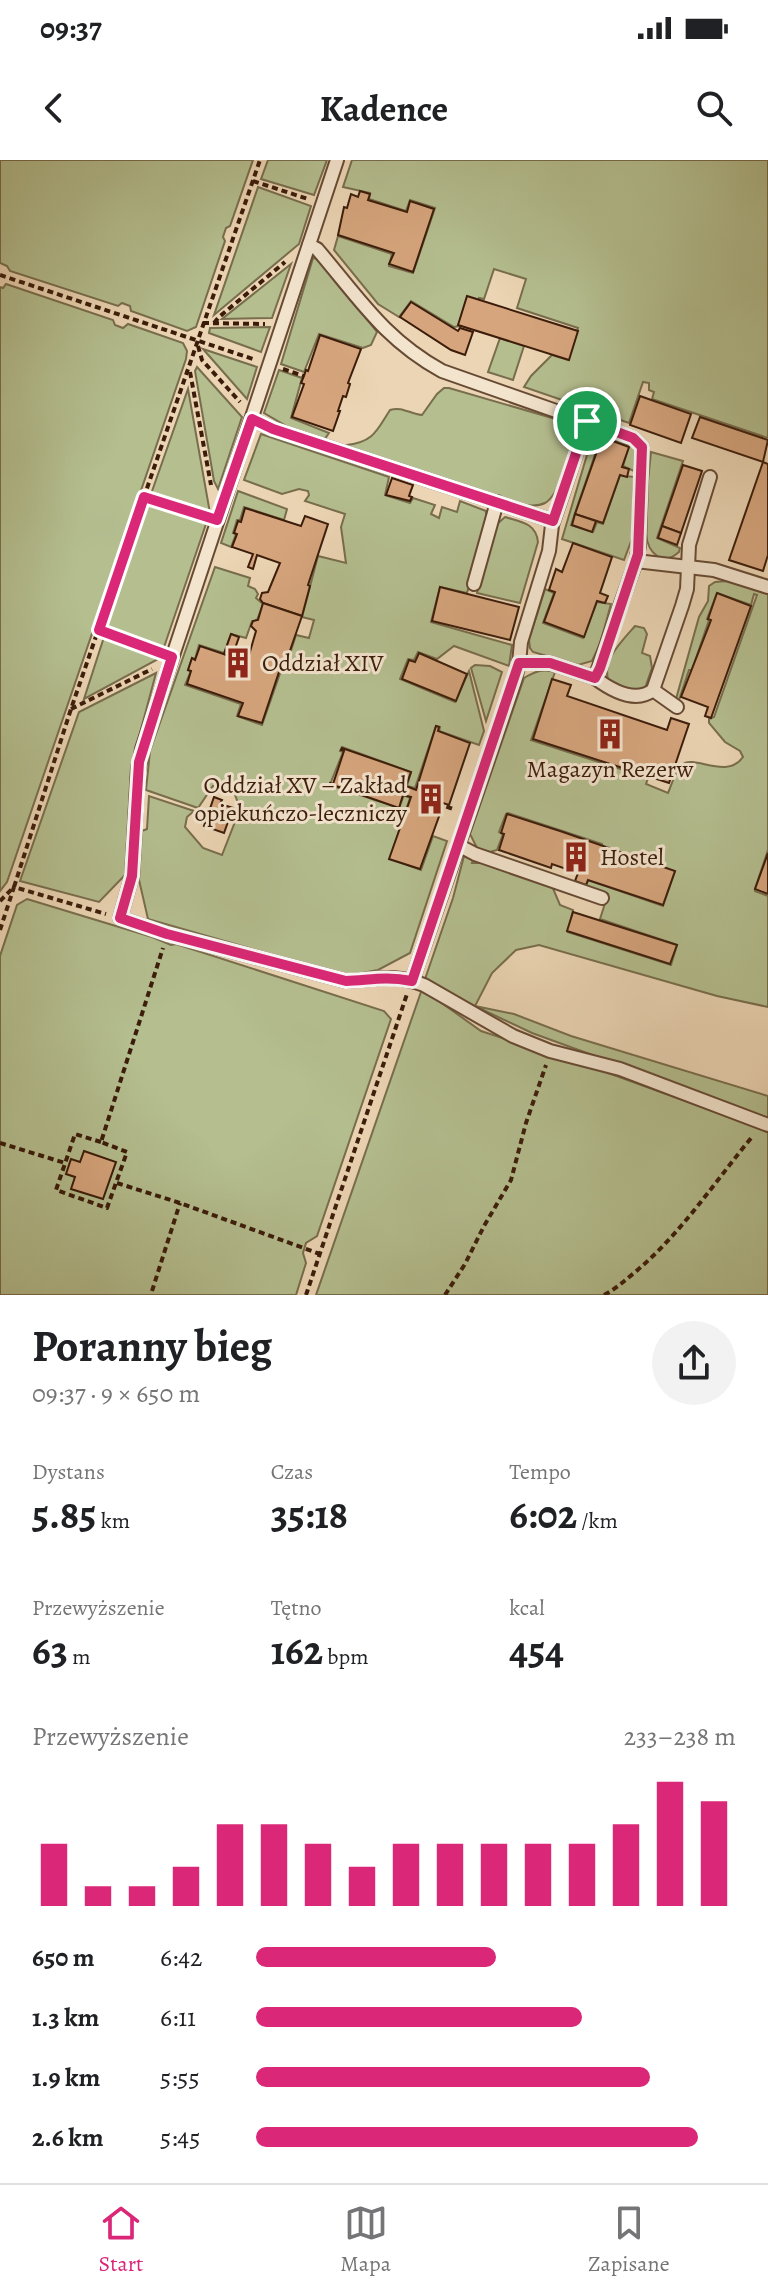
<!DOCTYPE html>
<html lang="pl">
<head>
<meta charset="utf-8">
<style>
  body { margin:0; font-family:Alegreya,serif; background:#f2f2f2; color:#202124; height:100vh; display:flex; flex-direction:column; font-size:30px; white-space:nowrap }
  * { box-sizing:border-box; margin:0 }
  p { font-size:26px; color:#757577 }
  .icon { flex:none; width:44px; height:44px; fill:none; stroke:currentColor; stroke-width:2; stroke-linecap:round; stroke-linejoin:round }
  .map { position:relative; height:1135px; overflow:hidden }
  .panel { display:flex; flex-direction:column; background:#fff; flex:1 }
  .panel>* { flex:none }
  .pin { position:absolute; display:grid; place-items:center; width:68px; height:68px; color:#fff; margin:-34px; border:4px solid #fff; border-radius:50%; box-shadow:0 2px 8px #0007 }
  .round { display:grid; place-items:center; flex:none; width:84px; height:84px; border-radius:42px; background:#f2f2f2 }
  .head { display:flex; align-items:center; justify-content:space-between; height:136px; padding:0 32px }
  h1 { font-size:44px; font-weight:600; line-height:60px }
  .figures { display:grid; grid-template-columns:repeat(3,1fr); gap:12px; height:136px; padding:8px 32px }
  .figures div { display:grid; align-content:center }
  .figures b { font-size:40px; font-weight:600 }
  .figures small { font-size:22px; font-weight:400 }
  .figures p { font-size:22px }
  .chart { height:224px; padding:16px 32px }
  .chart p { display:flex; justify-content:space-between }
  .chart svg { width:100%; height:144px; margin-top:8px; stroke:#db2777; stroke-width:6 }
  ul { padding:0 32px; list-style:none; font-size:26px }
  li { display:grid; grid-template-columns:128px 96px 1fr; align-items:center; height:60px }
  li i { height:20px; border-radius:10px; background:#db2777 }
  .status { display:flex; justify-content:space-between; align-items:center; height:56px; padding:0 40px; background:#fff; direction:ltr }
  .status svg { height:22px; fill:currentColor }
  header { display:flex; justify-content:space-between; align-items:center; height:104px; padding:0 32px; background:#fff; font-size:36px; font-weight:600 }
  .tabs { display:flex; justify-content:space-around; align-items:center; height:112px; border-top:2px solid #e0e0e0; background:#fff; font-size:22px; color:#757577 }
  .tabs a { display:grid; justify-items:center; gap:4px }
  .tabs .active { color:#db2777 }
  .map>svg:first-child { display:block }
  .green { fill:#b4be8f; stroke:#786d4c; stroke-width:2 }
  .building { fill:#d6a57d; stroke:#3b1c0a; stroke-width:2 }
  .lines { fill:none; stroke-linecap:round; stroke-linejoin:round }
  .lane-casing { stroke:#674a34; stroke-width:16 }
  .path { stroke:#3b1c0a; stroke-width:4; stroke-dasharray:6 4; stroke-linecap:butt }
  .lane { stroke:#f3e4ce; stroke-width:12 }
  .route-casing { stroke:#fff; stroke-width:16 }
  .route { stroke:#db2777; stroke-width:10 }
  .labels { text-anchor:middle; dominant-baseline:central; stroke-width:6; stroke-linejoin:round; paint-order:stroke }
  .poi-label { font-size:24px; fill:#3b1c0a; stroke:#f3e4ce; text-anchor:start }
</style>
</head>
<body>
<div class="status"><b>09:37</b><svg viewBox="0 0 49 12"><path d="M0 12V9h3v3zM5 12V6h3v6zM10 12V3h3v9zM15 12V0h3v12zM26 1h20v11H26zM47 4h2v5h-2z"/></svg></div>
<header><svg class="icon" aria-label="back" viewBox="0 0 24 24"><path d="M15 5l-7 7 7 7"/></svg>Kadence<svg class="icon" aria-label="search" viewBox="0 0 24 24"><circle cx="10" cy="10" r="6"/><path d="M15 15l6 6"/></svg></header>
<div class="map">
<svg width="768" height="1135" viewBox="0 0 768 1135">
  <rect width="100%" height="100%" fill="#ecd5b4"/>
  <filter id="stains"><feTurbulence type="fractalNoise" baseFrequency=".0025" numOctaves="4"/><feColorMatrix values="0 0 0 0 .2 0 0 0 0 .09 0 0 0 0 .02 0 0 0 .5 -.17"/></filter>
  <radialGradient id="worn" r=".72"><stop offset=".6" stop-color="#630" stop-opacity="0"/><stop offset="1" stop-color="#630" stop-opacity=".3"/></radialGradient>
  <g class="green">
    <polygon points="0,0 253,0 230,66 226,68 223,77 225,81 196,167 187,171 131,151 130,146 122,143 118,146 10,111 7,106 0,103"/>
    <polygon points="268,0 327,0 314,35 261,19"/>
    <polygon points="352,0 768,0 768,278 652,239 654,232 649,230 649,223 643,222 629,263 524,227 531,216 552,195 568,200 578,168 517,148 526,119 494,109 484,139 479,138 468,165 454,167 411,141 399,157 378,144 334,90 338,76 392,94 389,106 413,113 435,48 410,40 406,51 369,39 370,33 343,27"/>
    <polygon points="258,27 311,46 299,84 214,155"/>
    <polygon points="313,98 319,99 377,172 371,185 363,188 319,174 304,212 281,204"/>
    <polygon points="291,104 272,158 222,159"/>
    <polygon points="6,124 113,160 115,165 123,168 128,164 183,183 187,191 186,199 7,722 0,731 0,127 3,128"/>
    <polygon points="270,167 261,192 209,173 210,168"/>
    <polygon points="500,178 524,186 513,220 488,212"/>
    <polygon points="203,189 257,207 247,239"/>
    <polygon points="197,207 242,257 218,329 214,321 195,211"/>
    <polygon points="279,210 302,218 291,258 329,273 324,280 295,271 264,253"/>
    <path d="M 444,228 L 449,228 L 559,260 C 565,264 569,267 572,274 C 576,287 558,336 545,343 C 537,347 529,346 520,344 L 346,287 L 347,285 C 374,282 377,270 390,250 C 402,246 410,254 422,255 L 437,234 Z"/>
    <polygon points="188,229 210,353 151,334"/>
    <polygon points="261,274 389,317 385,335 410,343 413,338 435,345 431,354 439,358 442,347 457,352 460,341 486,351 486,364 467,433 440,427 431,462 512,485 509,506 454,486 437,499 418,492 414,500 408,499 400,519 455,542 469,511 484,571 479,585 439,571 440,567 436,566 415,628 407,626 411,612 342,587 340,591 343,592 329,627 333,626 399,648 404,635 410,638 390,699 421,710 433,676 447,681 410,793 378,810 346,816 148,759 139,720 142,671 147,669 149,636 194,651 187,657 185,667 203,688 222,695 240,649 234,632 213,626 198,648 146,630 150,591 156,574 215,407 250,418 248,426 255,429 258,434 256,438 263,444 257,460 252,461 246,478 231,474 224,493 199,485 195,499 192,498 188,510 191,511 185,525 241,544 237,556 262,565 283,505 286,506 296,475 309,478 314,460 302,457 318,396 346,403 341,367 345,354 305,341 309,335 308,331 299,329 282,334 244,320"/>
    <polygon points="604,274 630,283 638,292 638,313 623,306 629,286 601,277 571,365 593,372 597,362 603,364 620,315 634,317 633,376 624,400 562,379 592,278 596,275"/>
    <path d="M 651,292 L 683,301 L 657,378 L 680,388 L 679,392 C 662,407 648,393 646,374 C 643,350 649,316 651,292 Z"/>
    <polygon points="238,331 287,349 284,360 244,347 240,360 237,360 233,373 236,374 231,387 221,383"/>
    <polygon points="149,343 207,361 163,490 106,469"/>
    <path d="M 505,357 C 521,362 536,363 538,382 L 520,443 L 477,433 L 496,365 Z"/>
    <path d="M 727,421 L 768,433 L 768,690 L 755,729 L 755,731 L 768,736 L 768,847 L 717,836 L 539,785 L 516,790 L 492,813 L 475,846 L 514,854 L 571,876 L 768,936 L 768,959 L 532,873 L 424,822 L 453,738 L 464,696 L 473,700 L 472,703 L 486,703 L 552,726 L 560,745 L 573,750 L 568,772 L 671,805 L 677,785 L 600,759 L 608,734 L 586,727 L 588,720 L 663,746 L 675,711 L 602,686 L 602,684 L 508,653 L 506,654 L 499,672 L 503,674 L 497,690 L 490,692 L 477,688 L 470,674 L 524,518 C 534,512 543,508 555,512 L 531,580 L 648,618 L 646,624 L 668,633 C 672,624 675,610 683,604 C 695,595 727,620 743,597 L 740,591 L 725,582 L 709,563 L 709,559 L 714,557 L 757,435 L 754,434 L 751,445 L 717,433 L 707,459 L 709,460 L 692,510 L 689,510 L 678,543 L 676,539 L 699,457 L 708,441 L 709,426 L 715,422 Z"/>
    <polygon points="545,429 554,433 543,463 583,478 597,442 611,444 600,484 592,501 578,505 533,492 530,488 529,480"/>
    <path d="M 635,466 L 644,468 L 647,474 L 642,493 L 650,496 L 652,508 L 644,531 L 637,533 L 610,525 C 599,503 620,483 635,466 Z"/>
    <polygon points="104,477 162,497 84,539"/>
    <polygon points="475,505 490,506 502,512 486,561 471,508"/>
    <polygon points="156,513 131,607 125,715 99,742 20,721 79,552"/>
    <polygon points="27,739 152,777 171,785 176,784 384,851 391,859 317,1076 306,1083 303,1093 306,1103 296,1135 0,1135 0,796 17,745"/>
    <polygon points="422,829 481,871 600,910 768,971 768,1135 316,1135"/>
  </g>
  <g class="building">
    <polygon points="360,31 370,34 368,40 407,52 410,41 434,49 413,112 389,104 394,93 338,75 344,47 347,48 351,34 358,37"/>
    <polygon points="467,136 578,171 569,200 458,165"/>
    <polygon points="411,142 458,171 460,168 473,172 465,195 451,190 400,157"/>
    <polygon points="320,175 361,189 348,223 350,224 346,237 343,236 338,251 340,251 333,271 292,257 304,224 301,223 304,216 306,210 308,211"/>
    <polygon points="640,236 691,254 681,283 630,265"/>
    <polygon points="700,257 768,280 763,302 692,278"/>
    <polygon points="602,277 629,287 622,307 629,309 627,317 620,315 603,363 575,354"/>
    <polygon points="763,302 768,304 768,395 763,411 729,400"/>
    <polygon points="683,305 702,311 681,373 662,366"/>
    <polygon points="392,318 413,325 409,336 412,337 410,341 386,335"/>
    <polygon points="245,348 301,366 305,356 328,364 308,425 310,426 302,456 263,443 260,439 262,433 268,432 280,403 257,395 253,409 248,407 253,394 232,387 237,374 234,373 238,361 241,362"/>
    <polygon points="575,354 596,361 592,372 572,365"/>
    <polygon points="662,366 681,373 677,385 658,378"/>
    <polygon points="573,383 612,397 600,433 608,436 605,443 597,441 584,477 544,462 555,432 549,430 556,409 562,412"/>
    <polygon points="440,427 519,447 510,480 432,461"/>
    <polygon points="717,433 751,446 711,558 705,556 708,547 681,537 711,460 708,459"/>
    <polygon points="263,443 302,456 285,505 282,503 262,563 238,556 243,543 187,524 191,511 188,510 192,498 195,500 200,486 247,502 256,471 251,466 253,461 258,460"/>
    <polygon points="231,474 239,477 232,497 224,494"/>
    <polygon points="419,493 467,514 456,541 402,519 409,500 415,502"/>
    <polygon points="552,519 571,525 567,536 667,570 671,558 689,564 669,623 533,579"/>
    <polygon points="436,566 439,567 438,571 470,583 449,645 437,641 436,646 442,648 420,709 389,699 411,637 403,635 399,648 333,625 332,627 329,626 330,623 333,624 344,591 341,590 342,588 411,612 406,626 416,630"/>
    <polygon points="214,637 222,640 220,644 233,648 224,673 204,666"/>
    <polygon points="507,654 563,672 675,711 663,745 588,720 586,725 575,721 578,713 552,704 551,708 499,690 504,674 501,673"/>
    <polygon points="768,693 768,734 755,729"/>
    <polygon points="573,752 677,785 670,804 567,771"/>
    <polygon points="84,991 116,1002 103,1039 71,1029 75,1017 66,1014 71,999 80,1002"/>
  </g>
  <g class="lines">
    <g class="lane-casing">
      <g id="lane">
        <path d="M 337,0 L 142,589 L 138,613 L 132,716 L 120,758 L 167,774 L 346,821 C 378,820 392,813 424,825 L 513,876 L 550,891 L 620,909 L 768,965"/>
        <path d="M 309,85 L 317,89 C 359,138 384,179 442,211 L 633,278 L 642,287 L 639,386 L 636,401 L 595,518 L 550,503 L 519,503"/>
        <polyline points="252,259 273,269 553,361"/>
        <polyline points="636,401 714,410 768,427"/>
        <polyline points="474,424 497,342"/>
        <path d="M 595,518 C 611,530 635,544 653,530 L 682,446 L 687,429 L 689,385 L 710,317"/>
        <polyline points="653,530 677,547"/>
        <polyline points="458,685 475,694 602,738"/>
        <polyline points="412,821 514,523 519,503 521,482 549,391 552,365 587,261"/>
      </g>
    </g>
    <g class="path">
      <polyline points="253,21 308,39"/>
      <polyline points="0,115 256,200"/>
      <polyline points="203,163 265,164"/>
      <polyline points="214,163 219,157 285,102"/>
      <polyline points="198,186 202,200 240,242"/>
      <polyline points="283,209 304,216"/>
      <polyline points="190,212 211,325"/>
      <polyline points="144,337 203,355"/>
      <polyline points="99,470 157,492"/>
      <polyline points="71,549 152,509"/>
      <polyline points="437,643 453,649 453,647"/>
      <polyline points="0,741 14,727 71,549 260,0"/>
      <polyline points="0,770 14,727 106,754"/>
      <polyline points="101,982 75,974 56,1030 107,1048 127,992 101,982 163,788"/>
      <polyline points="0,983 65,1003"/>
      <polyline points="117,1023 180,1043 320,1094"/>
      <polyline points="152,1131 180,1043"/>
      <polyline points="306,1135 407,834"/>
      <polyline points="445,1135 465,1104 484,1066 511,1020 526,963 546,905"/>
      <path d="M 604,1135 C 616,1129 624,1121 634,1113 C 681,1074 713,1024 752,977"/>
    </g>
    <use href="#lane" class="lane"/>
  </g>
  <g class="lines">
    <g class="route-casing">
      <path id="route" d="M 252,259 L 273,269 L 553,361 L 587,261 L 633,278 L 642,287 L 638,394 L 600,508 L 595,518 L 550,503 L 519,503 L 412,821 C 385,816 371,820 346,821 L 167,774 L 120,758 L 132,716 L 139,602 L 172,497 L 99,470 L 144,337 L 217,360 Z"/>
    </g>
    <use href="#route" class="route"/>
  </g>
  <defs>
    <g id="building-bare" transform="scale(2.4)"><path d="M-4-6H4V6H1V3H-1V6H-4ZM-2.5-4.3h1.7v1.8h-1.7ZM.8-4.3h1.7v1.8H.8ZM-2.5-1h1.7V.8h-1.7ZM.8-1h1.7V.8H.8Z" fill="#8f2418" stroke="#f3e4ce" stroke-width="2.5" paint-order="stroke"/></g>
  </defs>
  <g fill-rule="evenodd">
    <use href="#building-bare" x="238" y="503"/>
    <use href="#building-bare" x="610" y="574"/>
    <use href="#building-bare" x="431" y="639"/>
    <use href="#building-bare" x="576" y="697"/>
  </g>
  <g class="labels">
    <g class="poi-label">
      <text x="262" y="503">Oddział XIV</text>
      <text x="610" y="609" text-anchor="middle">Magazyn Rezerw</text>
      <text x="407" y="625" text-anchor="end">Oddział XV – Zakład<tspan x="407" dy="28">opiekuńczo-leczniczy</tspan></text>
      <text x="600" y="697">Hostel</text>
    </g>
  </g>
  <rect width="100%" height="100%" filter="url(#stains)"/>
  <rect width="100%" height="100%" fill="url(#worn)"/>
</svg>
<div class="pin" style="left:587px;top:261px;background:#1e9e55"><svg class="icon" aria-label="arrive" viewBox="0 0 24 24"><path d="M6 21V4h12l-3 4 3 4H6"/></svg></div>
</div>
<section class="panel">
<div class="head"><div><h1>Poranny bieg</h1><p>09:37 · 9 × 650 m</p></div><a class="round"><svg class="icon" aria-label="share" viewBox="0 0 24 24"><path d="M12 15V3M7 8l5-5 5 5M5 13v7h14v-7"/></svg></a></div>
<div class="figures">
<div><p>Dystans</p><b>5.85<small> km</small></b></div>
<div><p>Czas</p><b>35:18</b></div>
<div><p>Tempo</p><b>6:02<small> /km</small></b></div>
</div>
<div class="figures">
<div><p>Przewyższenie</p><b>63<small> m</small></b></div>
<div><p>Tętno</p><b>162<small> bpm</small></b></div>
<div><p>kcal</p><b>454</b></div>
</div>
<div class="chart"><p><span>Przewyższenie</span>233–238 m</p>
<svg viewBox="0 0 160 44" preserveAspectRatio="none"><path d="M5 44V25M15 44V38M25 44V38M35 44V32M45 44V19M55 44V19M65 44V25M75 44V32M85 44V25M95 44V25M105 44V25M115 44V25M125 44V25M135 44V19M145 44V6M155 44V12"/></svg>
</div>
<ul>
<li><b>650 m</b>6:42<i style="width:50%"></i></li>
<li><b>1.3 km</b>6:11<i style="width:68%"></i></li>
<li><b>1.9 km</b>5:55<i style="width:82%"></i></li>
<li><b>2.6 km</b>5:45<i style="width:92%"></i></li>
</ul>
</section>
<nav class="tabs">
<a class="active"><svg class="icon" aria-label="home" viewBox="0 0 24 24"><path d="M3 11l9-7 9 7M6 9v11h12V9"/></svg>Start</a>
<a><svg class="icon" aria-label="map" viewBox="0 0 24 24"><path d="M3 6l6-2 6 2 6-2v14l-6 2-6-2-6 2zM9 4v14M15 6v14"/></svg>Mapa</a>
<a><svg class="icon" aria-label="saved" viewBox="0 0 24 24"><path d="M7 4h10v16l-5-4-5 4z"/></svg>Zapisane</a>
</nav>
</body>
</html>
